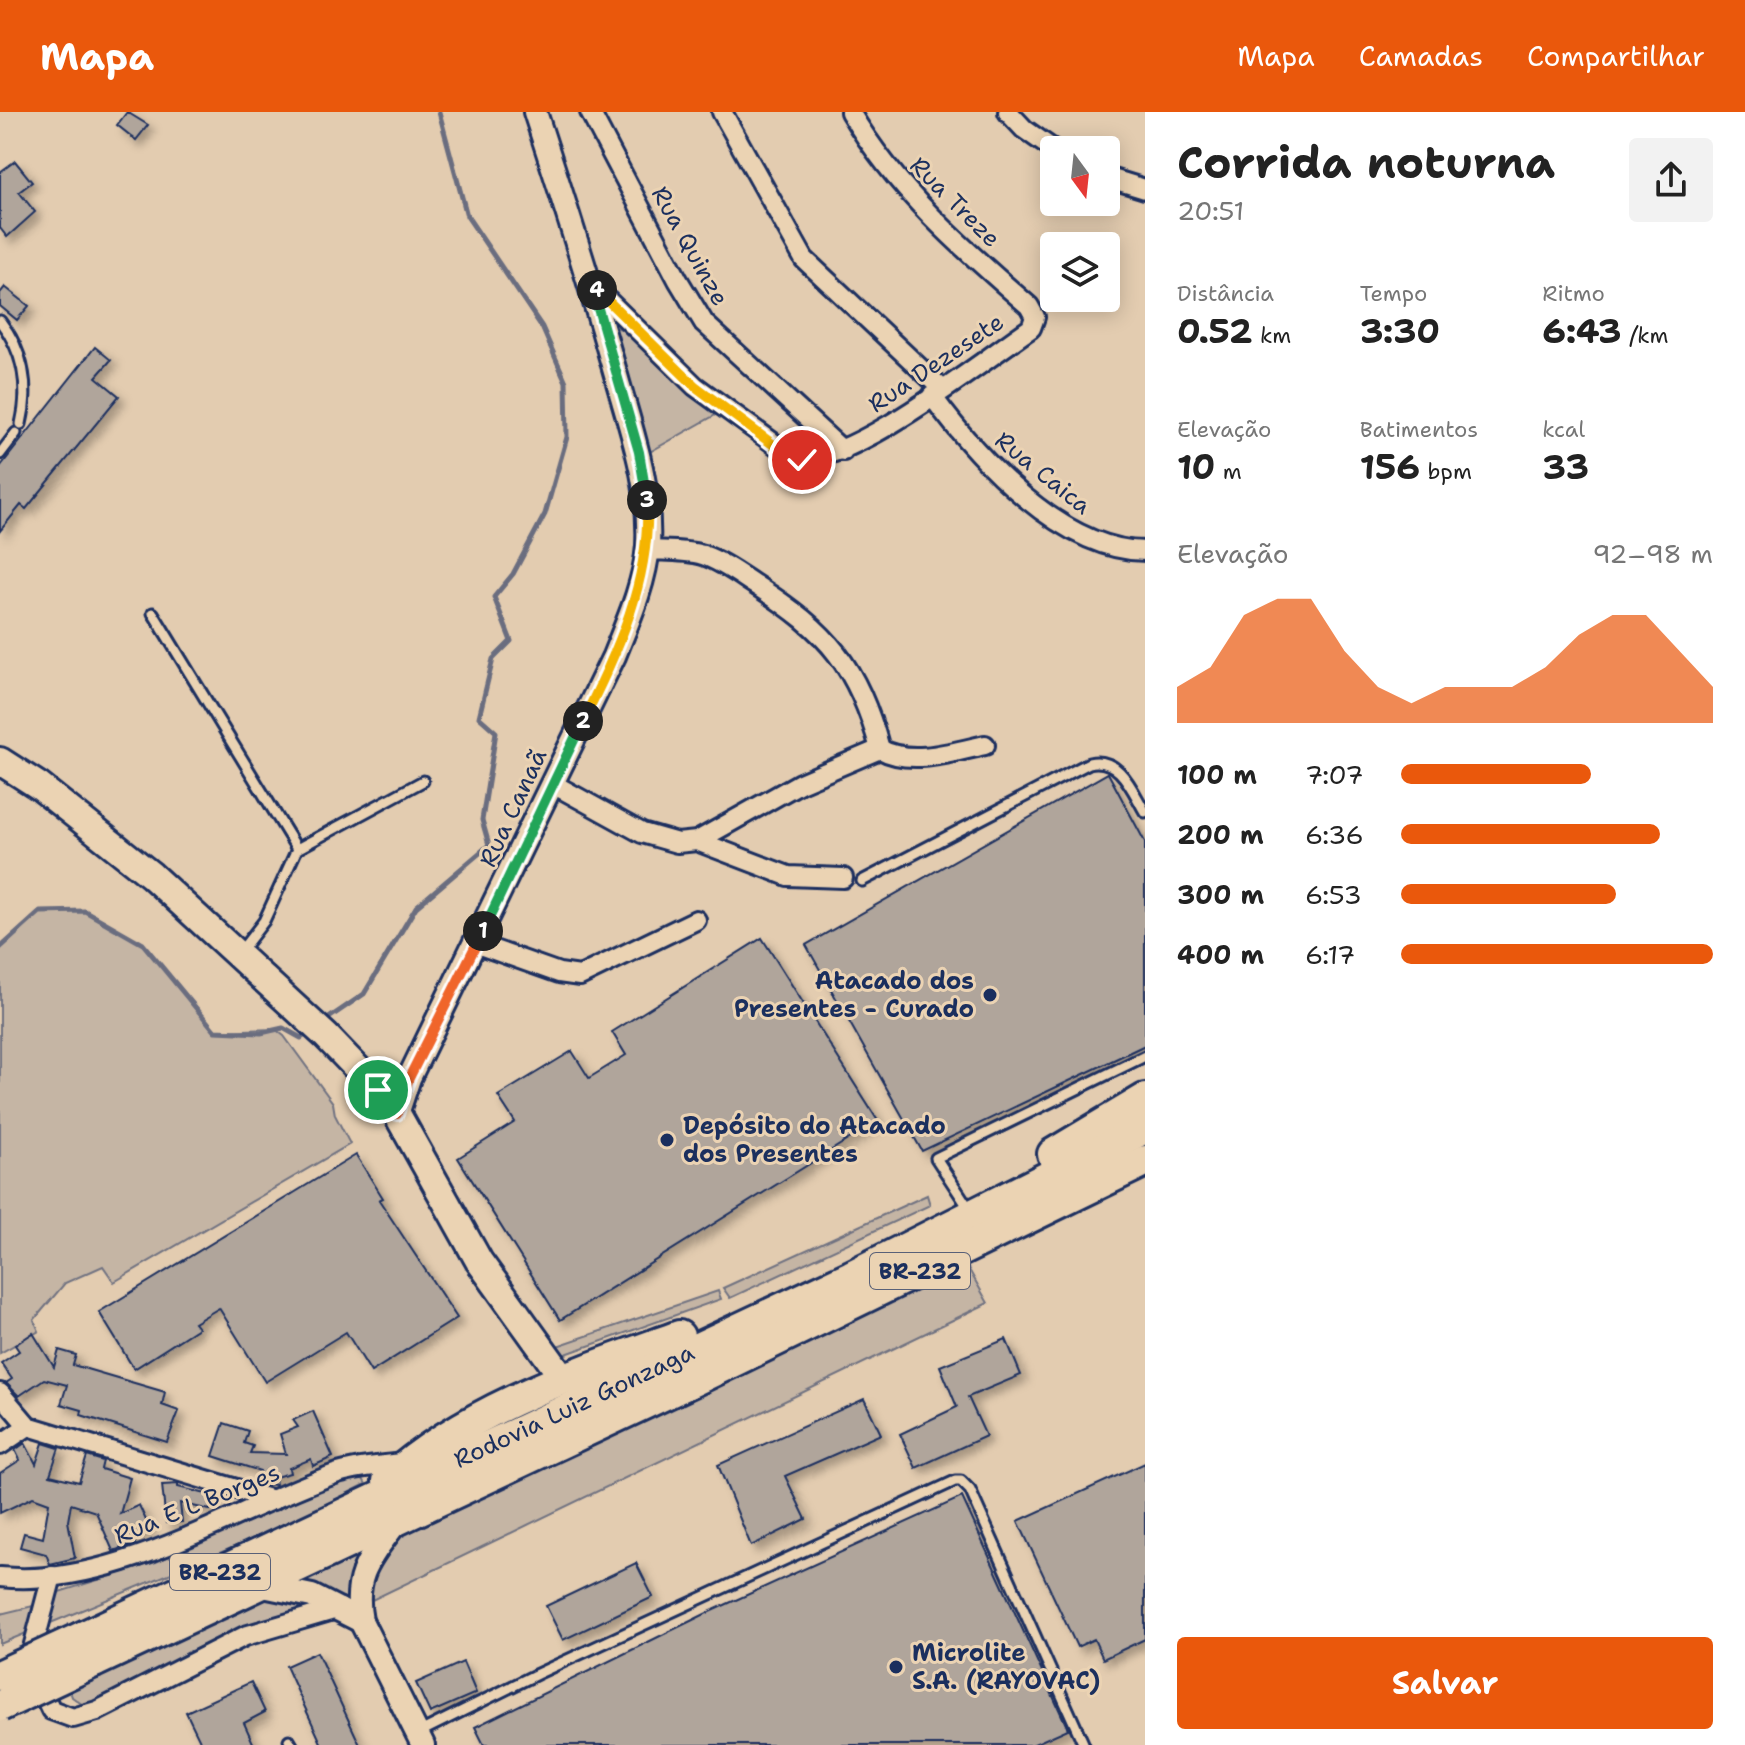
<!DOCTYPE html>
<html lang="pt">
<head>
<meta charset="utf-8">
<style>
  body { margin:0; font-family:"Shantell Sans",sans-serif; background:#f2f2f2; color:#222; height:100vh; display:flex; flex-direction:column; font-size:30px; white-space:nowrap }
  * { box-sizing:border-box; margin:0 }
  p { font-size:26px; color:#767676 }
  .icon { flex:none; width:44px; height:44px; fill:none; stroke:currentColor; stroke-width:2; stroke-linecap:round; stroke-linejoin:round }
  .map { position:relative; flex:1; overflow:hidden }
  .side { display:flex; flex-direction:column; background:#fff; width:600px }
  .side>* { flex:none }
  .needle { width:52px; rotate:165deg }
  .controls { position:absolute; left:1040px; top:24px; display:grid; gap:16px }
  .controls a { display:grid; place-items:center; width:80px; height:80px; border-radius:8px; background:#fff; box-shadow:0 4px 20px #0003; font-size:40px }
  .pin { position:absolute; display:grid; place-items:center; width:68px; height:68px; color:#fff; margin:-34px; border:4px solid #fff; border-radius:50%; box-shadow:0 2px 8px #0007 }
  .km { position:absolute; width:40px; height:40px; margin:-20px; border-radius:50%; background:#222; color:#fff; font-size:22px; line-height:40px; text-align:center }
  .round { display:grid; place-items:center; flex:none; width:84px; height:84px; border-radius:8px; background:#f2f2f2 }
  .headline { display:flex; align-items:center; justify-content:space-between; height:136px; padding:0 32px }
  h1 { font-size:44px; font-weight:700; line-height:60px }
  .stats { display:grid; grid-template-columns:repeat(3,1fr); gap:12px; height:136px; padding:8px 32px }
  .stats div { display:grid; align-content:center }
  .stats b { font-size:34px; font-weight:700 }
  .stats small { font-size:22px; font-weight:400 }
  .stats p { font-size:22px }
  .chart { height:224px; padding:16px 32px }
  .chart p { display:flex; justify-content:space-between }
  .chart svg { width:100%; height:144px; margin-top:8px; fill:#ea580c; opacity:.7 }
  .primary-button { display:flex; gap:16px; margin-top:auto; padding:16px 32px }
  .primary-button a { flex:1; height:92px; border-radius:8px; background:#ea580c; color:#fff; font-size:32px; font-weight:700; line-height:92px; text-align:center }
  ul { padding:0 32px; list-style:none; font-size:26px }
  li { display:grid; grid-template-columns:128px 96px 1fr; align-items:center; height:60px }
  li i { height:20px; border-radius:10px; background:#ea580c }
  header { display:flex; align-items:center; gap:48px; box-sizing:border-box; height:112px; padding:0 40px; background:#ea580c; color:#fff }
  header strong { font-size:38px }
  nav { display:flex; gap:44px; margin-inline-start:auto; font-size:28px }
  main { display:flex; flex:1; min-height:0 }
  .map>svg:first-child { display:block }
  .green { fill:#c5b5a4; stroke:#707281; stroke-width:2 }
  .lines { fill:none; stroke-linecap:round; stroke-linejoin:round }
  .stream { stroke:#6a6d7f; stroke-width:5 }
  .building { fill:#b0a59b; stroke:#1b2f5e; stroke-width:2; filter:url(#shadow) }
  .service-casing { stroke:#1b2f5e; stroke-width:15 }
  .minor-casing { stroke:#1b2f5e; stroke-width:24 }
  .tertiary-casing { stroke:#1b2f5e; stroke-width:28 }
  .secondary-casing { stroke:#1b2f5e; stroke-width:32 }
  .trunk-casing { stroke:#1b2f5e; stroke-width:36 }
  .service { stroke:#ebd3b3; stroke-width:9 }
  .minor { stroke:#ebd3b3; stroke-width:18 }
  .tertiary { stroke:#ebd3b3; stroke-width:22 }
  .secondary { stroke:#ebd3b3; stroke-width:26 }
  .trunk { stroke:#ebd3b3; stroke-width:30 }
  .trunk-bridge-casing { stroke:#1b2f5e; stroke-width:36; stroke-linecap:butt }
  .trunk-bridge { stroke:#ebd3b3; stroke-width:30 }
  .split-1-casing { stroke:#fff; stroke-width:16 }
  .split-2-casing { stroke:#fff; stroke-width:16 }
  .split-3-casing { stroke:#fff; stroke-width:16 }
  .split-4-casing { stroke:#fff; stroke-width:16 }
  .split-5-casing { stroke:#fff; stroke-width:16 }
  .split-1 { stroke:#f0652b; stroke-width:10 }
  .split-2 { stroke:#22a559; stroke-width:10 }
  .split-3 { stroke:#f5b400; stroke-width:10 }
  .split-4 { stroke:#22a559; stroke-width:10 }
  .split-5 { stroke:#f5b400; stroke-width:10 }
  .poi-dot { fill:#1b2f5e; stroke:#ebd3b3; stroke-width:3 }
  .labels { text-anchor:middle; dominant-baseline:central; stroke-width:6; stroke-linejoin:round; paint-order:stroke }
  .shield { fill:#ebd3b3; stroke:#596078; stroke-width:2 }
  .shield-label { font-size:22px; font-weight:bold; fill:#1b2f5e }
  .street-label { font-size:24px; fill:#1b2f5e; stroke:#ebd3b3 }
  .poi-label { font-size:24px; font-weight:bold; fill:#1b2f5e; stroke:#ebd3b3; text-anchor:start }
</style>
</head>
<body>
<header>
<strong>Mapa</strong>
<nav><a>Mapa</a><a>Camadas</a><a>Compartilhar</a></nav>
</header>
<main>
<div class="map">
<svg width="1145" height="1633" viewBox="0 0 1145 1633">
  <defs>
    <filter id="shadow"><feDropShadow dx="6" dy="6" stdDeviation="4" flood-color="#0004"/></filter>
  </defs>
  <rect width="100%" height="100%" fill="#e3ccb0"/>
  <filter id="ink" filterUnits="userSpaceOnUse"><feTurbulence type="fractalNoise" baseFrequency=".0125" numOctaves="2"/><feDisplacementMap in="SourceGraphic" scale="16" xChannelSelector="R" yChannelSelector="G"/><feConvolveMatrix kernelMatrix="1 2 1 2 8 2 1 2 1" color-interpolation-filters="sRGB"/></filter>
  <g filter="url(#ink)">
    <g class="green">
      <polygon points="615,215 627,219 717,302 646,342 611,216"/>
      <polygon points="85,799 143,832 214,919 275,917 284,924 333,991 335,1003 350,1032 114,1170 103,1154 65,1171 34,1208 39,1219 0,1241 0,836 40,800"/>
      <polygon points="927,1083 930,1093 730,1186 723,1176"/>
      <path d="M 964,1149 L 988,1191 L 372,1488 C 369,1455 385,1439 408,1418 Z"/>
      <polygon points="718,1179 721,1187 563,1243 557,1234"/>
      <polygon points="360,1362 366,1372 275,1418 0,1532 0,1502 54,1489 59,1480 156,1450 313,1378"/>
      <polygon points="379,1427 351,1456 351,1498 334,1482 285,1472"/>
      <polygon points="280,1482 327,1494 90,1598 72,1585 69,1576 256,1486"/>
    </g>
    <g class="lines">
      <g class="stream">
        <polyline points="0,836 40,800 85,799 143,832 215,919 261,921 283,916 301,926 308,921"/>
        <polyline points="323,910 364,882 416,795 489,733 482,708 496,620 479,605 493,547 511,529 494,485 513,462 545,402 567,325 566,270 542,215 467,104 439,0"/>
      </g>
    </g>
    <g class="building">
      <polygon points="127,0 148,13 136,28 117,13"/>
      <polygon points="15,49 32,70 19,80 35,100 7,125 0,116 0,60"/>
      <polygon points="5,175 29,194 17,208 0,194 0,181"/>
      <polygon points="95,235 111,248 96,265 119,284 26,397 21,393 0,419 0,355"/>
      <polygon points="1108,661 1145,730 1145,933 922,1039 806,833"/>
      <polygon points="762,826 878,1009 560,1208 458,1046 515,1010 498,984 572,939 589,966 626,943 612,920"/>
      <polygon points="356,1043 383,1086 379,1088 457,1206 371,1260 346,1220 265,1270 219,1196 194,1211 198,1216 134,1257 99,1200"/>
      <polygon points="33,1221 54,1255 59,1238 76,1243 73,1253 165,1280 162,1293 179,1299 167,1330 81,1303 82,1298 61,1292 67,1273 44,1267 19,1284 6,1271 12,1267 1,1251 19,1239 15,1233"/>
      <polygon points="1006,1227 1021,1263 968,1285 986,1324 916,1356 900,1322 957,1295 940,1254"/>
      <polygon points="864,1287 881,1322 785,1364 806,1407 751,1434 718,1353"/>
      <polygon points="313,1299 333,1345 313,1354 311,1347 289,1356 290,1361 275,1365 276,1373 259,1371 260,1359 213,1344 224,1311 248,1319 244,1331 253,1334 250,1341 286,1342 280,1322 298,1315 293,1308"/>
      <polygon points="25,1331 36,1352 43,1331 59,1336 50,1363 79,1370 87,1344 103,1349 101,1357 130,1366 120,1402 139,1393 150,1417 131,1425 135,1432 113,1439 96,1400 71,1392 68,1409 75,1446 50,1452 46,1442 20,1435 24,1421 43,1426 49,1391 33,1385 0,1401 0,1361 20,1348 15,1338"/>
      <polygon points="1145,1351 1145,1527 1103,1547 1094,1527 1077,1535 1018,1409"/>
      <polygon points="178,1372 178,1375 214,1384 210,1398 180,1391 182,1410 166,1411 162,1373"/>
      <polygon points="962,1385 1068,1617 1032,1633 484,1633 475,1615 705,1502"/>
      <polygon points="636,1451 653,1485 563,1528 546,1494"/>
      <polygon points="317,1540 360,1633 322,1633 286,1554"/>
      <polygon points="463,1550 476,1581 430,1601 416,1571"/>
      <polygon points="251,1570 265,1600 244,1611 254,1633 202,1633 186,1600"/>
    </g>
    <g class="lines">
      <g class="service-casing">
        <g id="service">
          <path d="M 0,209 C 24,240 30,274 21,312"/>
          <polyline points="0,342 16,321"/>
          <polyline points="153,501 297,737 264,809 240,840"/>
          <polyline points="297,737 423,669"/>
          <path d="M 862,769 L 1089,651 C 1120,644 1132,678 1145,700"/>
          <polyline points="968,1095 936,1046 1145,944"/>
          <polyline points="418,1621 537,1562 955,1369 961,1369 970,1378 1084,1633"/>
          <polyline points="289,1628 292,1633"/>
        </g>
      </g>
      <g class="minor-casing">
        <g id="minor">
          <polyline points="590,0 678,168 704,211 843,339"/>
          <polyline points="722,0 804,147 942,277"/>
          <polyline points="1008,0 1024,17 1054,38"/>
          <polyline points="1106,65 1145,77"/>
          <path d="M 591,172 L 695,274 L 794,346 C 845,359 985,247 1031,216 L 1035,205 L 1029,194 C 961,135 896,78 850,0"/>
          <path d="M 932,284 C 978,347 1062,439 1145,439"/>
          <path d="M 648,438 C 666,439 686,438 703,443 C 723,450 740,463 757,474 C 828,520 858,554 880,637"/>
          <path d="M 880,637 C 910,654 954,640 985,633"/>
          <polyline points="553,672 642,721 677,731 697,729 800,671 880,637"/>
          <polyline points="697,729 788,764 843,766"/>
          <polyline points="477,832 559,861 580,864 696,808"/>
          <polyline points="0,1281 28,1314 273,1388"/>
          <polyline points="0,1333 28,1314"/>
          <polyline points="52,1464 29,1551 51,1598 73,1606 97,1599 245,1524 340,1496"/>
          <path d="M 0,1465 C 114,1477 231,1399 335,1362 C 357,1354 383,1354 407,1350"/>
        </g>
      </g>
      <g class="tertiary-casing">
        <g id="tertiary">
          <path d="M 397,1002 L 409,966 L 614,544 C 628,509 645,471 648,434 C 651,374 633,324 617,267 C 592,177 564,89 535,0"/>
          <path d="M 397,1409 C 371,1445 352,1462 361,1509 L 423,1633"/>
          <polyline points="263,1474 312,1484 361,1509"/>
        </g>
      </g>
      <g class="secondary-casing">
        <polyline id="secondary" points="0,649 39,674 151,763 326,924 378,978 397,1002 479,1149 563,1266"/>
      </g>
      <g class="trunk-casing">
        <g id="trunk">
          <polyline points="1053,1042 1145,987"/>
          <path d="M 388,1369 C 468,1296 579,1260 679,1224"/>
          <polyline points="82,1525 851,1164 1145,1016"/>
          <polyline points="94,1550 695,1268 1145,1049"/>
        </g>
      </g>
      <use href="#service" class="service"/>
      <use href="#minor" class="minor"/>
      <use href="#tertiary" class="tertiary"/>
      <use href="#secondary" class="secondary"/>
      <use href="#trunk" class="trunk"/>
      <g class="trunk-bridge-casing">
        <g id="trunk-bridge">
          <polyline points="0,1563 82,1525"/>
          <polyline points="0,1594 94,1550"/>
        </g>
      </g>
      <use href="#trunk-bridge" class="trunk-bridge"/>
    </g>
  </g>
  <g class="lines" filter="url(#ink)">
    <g class="split-1-casing">
      <polyline id="split-1" points="378,978 397,1002 409,966 483,819"/>
    </g>
    <g class="split-2-casing">
      <polyline id="split-2" points="483,819 583,609"/>
    </g>
    <g class="split-3-casing">
      <path id="split-3" d="M 583,609 C 618,537 651,469 647,388"/>
    </g>
    <g class="split-4-casing">
      <polyline id="split-4" points="597,178 591,172 639,340 647,388"/>
    </g>
    <g class="split-5-casing">
      <polyline id="split-5" points="597,178 695,274 779,337 802,348"/>
    </g>
    <use href="#split-1" class="split-1"/>
    <use href="#split-2" class="split-2"/>
    <use href="#split-3" class="split-3"/>
    <use href="#split-4" class="split-4"/>
    <use href="#split-5" class="split-5"/>
  </g>
  <g class="poi-dot">
    <circle cx="990" cy="883" r="8"/>
    <circle cx="667" cy="1028" r="8"/>
    <circle cx="896" cy="1555" r="8"/>
  </g>
  <g class="labels">
    <g class="shield">
      <rect x="870" y="1141" width="100" height="36" rx="6"/>
      <rect x="170" y="1442" width="100" height="36" rx="6"/>
    </g>
    <g class="shield-label">
      <text x="920" y="1159">BR-232</text>
      <text x="220" y="1460">BR-232</text>
    </g>
    <g class="street-label">
      <text transform="translate(955 90) rotate(45)">Rua Treze</text>
      <text transform="translate(690 134) rotate(61)">Rua Quinze</text>
      <text transform="translate(936 251) rotate(-34)">Rua Dezesete</text>
      <text transform="translate(1043 361) rotate(39)">Rua Caica</text>
      <text transform="translate(513 696) rotate(-65)">Rua Canaã</text>
      <text transform="translate(574 1294) rotate(-25)">Rodovia Luiz Gonzaga</text>
      <text transform="translate(197 1392) rotate(-22)">Rua E L Borges</text>
    </g>
    <g class="poi-label">
      <text x="974" y="869" text-anchor="end">Atacado dos<tspan x="974" dy="28">Presentes - Curado</tspan></text>
      <text x="683" y="1014">Depósito do Atacado<tspan x="683" dy="28">dos Presentes</tspan></text>
      <text x="912" y="1541">Microlite<tspan x="912" dy="28">S.A. (RAYOVAC)</tspan></text>
    </g>
  </g>
</svg>
<div class="controls">
<a><svg class="needle" viewBox="-14 -14 28 28"><path d="M0-13l5 13h-10z" fill="#e53935"/><path d="M0 13l5-13h-10z" fill="#767676"/></svg></a>
<a><svg class="icon" aria-label="layers" viewBox="0 0 24 24"><path d="M12 4l9 5-9 5-9-5zM3 14l9 5 9-5"/></svg></a>
</div>
<div class="pin" style="left:378px;top:978px;background:#1e9e55"><svg class="icon" aria-label="arrive" viewBox="0 0 24 24"><path d="M6 21V4h12l-3 4 3 4H6"/></svg></div>
<div class="pin" style="left:802px;top:348px;background:#d93025"><svg class="icon" aria-label="check" viewBox="0 0 24 24"><path d="M5 12l5 5 9-10"/></svg></div>
<b class="km" style="left:483px;top:819px">1</b>
<b class="km" style="left:583px;top:609px">2</b>
<b class="km" style="left:647px;top:388px">3</b>
<b class="km" style="left:597px;top:178px">4</b>
</div>
<section class="side">
<div class="headline"><div><h1>Corrida noturna</h1><p>20:51</p></div><a class="round"><svg class="icon" aria-label="share" viewBox="0 0 24 24"><path d="M12 15V3M7 8l5-5 5 5M5 13v7h14v-7"/></svg></a></div>
<div class="stats">
<div><p>Distância</p><b>0.52<small> km</small></b></div>
<div><p>Tempo</p><b>3:30</b></div>
<div><p>Ritmo</p><b>6:43<small> /km</small></b></div>
</div>
<div class="stats">
<div><p>Elevação</p><b>10<small> m</small></b></div>
<div><p>Batimentos</p><b>156<small> bpm</small></b></div>
<div><p>kcal</p><b>33</b></div>
</div>
<div class="chart"><p><span>Elevação</span>92–98 m</p>
<svg viewBox="0 0 160 44" preserveAspectRatio="none"><path d="M0 44V33L10 27L20 11L30 6L40 6L50 22L60 33L70 38L80 33L90 33L100 33L110 27L120 17L130 11L140 11L150 22L160 33V44z"/></svg>
</div>
<ul>
<li><b>100 m</b>7:07<i style="width:61%"></i></li>
<li><b>200 m</b>6:36<i style="width:83%"></i></li>
<li><b>300 m</b>6:53<i style="width:69%"></i></li>
<li><b>400 m</b>6:17<i style="width:100%"></i></li>
</ul>
<div class="primary-button"><a>Salvar</a></div>
</section>
</main>
</body>
</html>
